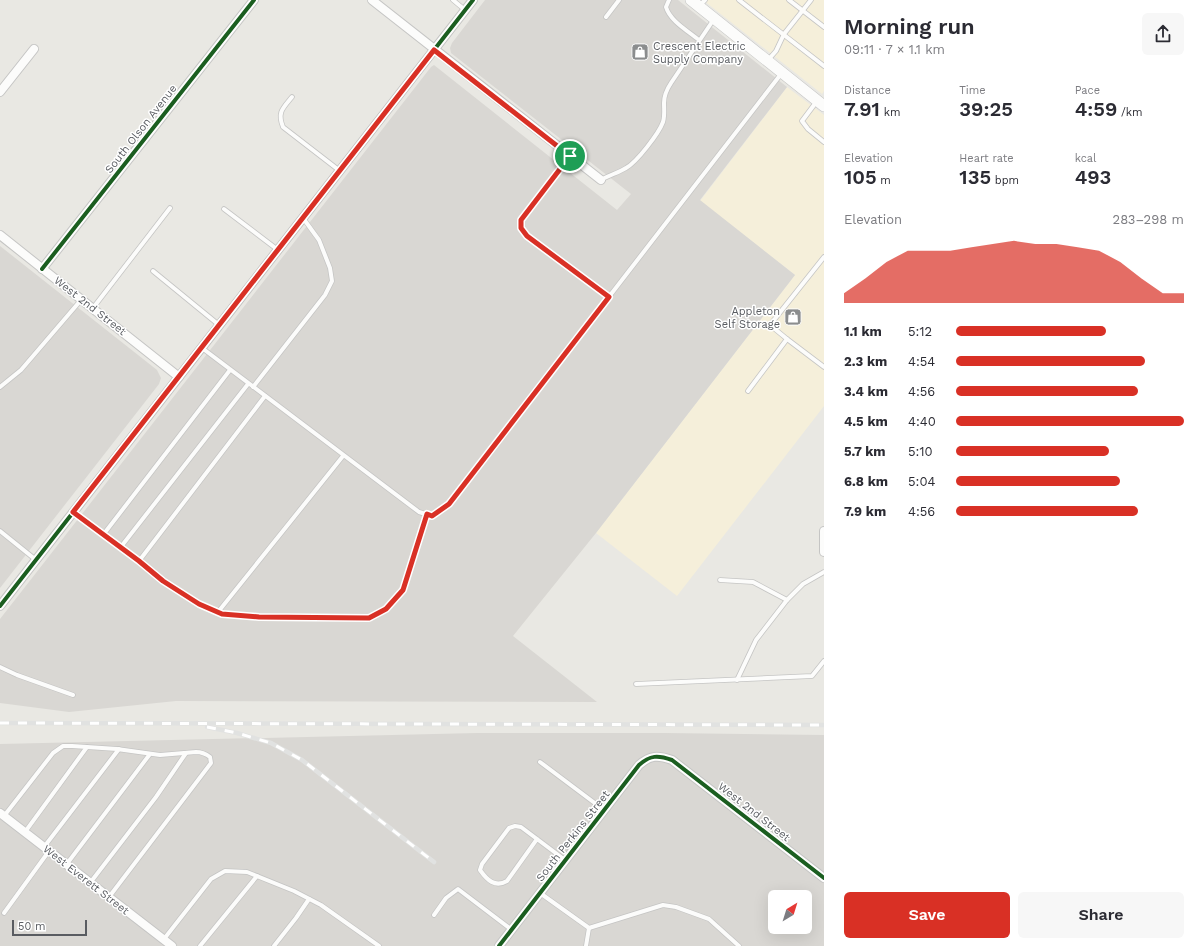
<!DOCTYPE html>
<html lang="en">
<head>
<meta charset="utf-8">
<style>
  body { margin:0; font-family:"Work Sans",sans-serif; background:#f7f7f7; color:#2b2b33; height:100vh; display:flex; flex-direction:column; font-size:15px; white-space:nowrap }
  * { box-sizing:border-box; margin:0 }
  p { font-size:13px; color:#7c7c81 }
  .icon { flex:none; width:22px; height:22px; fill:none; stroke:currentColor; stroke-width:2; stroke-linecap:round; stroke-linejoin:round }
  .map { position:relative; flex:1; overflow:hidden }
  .details { display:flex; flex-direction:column; background:#fff; width:380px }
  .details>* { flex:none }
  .needle { width:26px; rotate:38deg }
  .buttons { position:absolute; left:768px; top:890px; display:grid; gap:8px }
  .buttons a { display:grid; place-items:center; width:44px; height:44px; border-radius:6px; background:#fff; box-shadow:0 4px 16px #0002; font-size:20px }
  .scale { position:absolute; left:12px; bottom:10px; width:75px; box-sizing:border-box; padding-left:4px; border:2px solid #595c61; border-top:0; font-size:11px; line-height:14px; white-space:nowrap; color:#595c61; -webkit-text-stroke:3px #fff; paint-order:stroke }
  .pin { position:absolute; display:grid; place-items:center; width:34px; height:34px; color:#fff; margin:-17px; border:2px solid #fff; border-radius:50%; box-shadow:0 1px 4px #0007 }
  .round { display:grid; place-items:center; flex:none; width:42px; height:42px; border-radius:6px; background:#f7f7f7 }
  .summary { display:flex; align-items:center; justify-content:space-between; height:68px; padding:0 20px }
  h1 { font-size:22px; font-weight:600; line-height:30px }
  .metrics { display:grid; grid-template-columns:repeat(3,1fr); gap:6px; height:68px; padding:4px 20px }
  .metrics div { display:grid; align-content:center }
  .metrics b { font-size:20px; font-weight:600 }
  .metrics small { font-size:11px; font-weight:400 }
  .metrics p { font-size:11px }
  .chart { height:112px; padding:8px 20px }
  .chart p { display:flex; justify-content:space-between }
  .chart svg { width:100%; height:72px; margin-top:4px; fill:#d93025; opacity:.7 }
  .primary-button { display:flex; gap:8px; margin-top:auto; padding:8px 20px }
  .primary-button a { flex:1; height:46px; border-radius:6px; background:#d93025; color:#fff; font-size:16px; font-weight:600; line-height:46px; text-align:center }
  .primary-button a+a { background:#f7f7f7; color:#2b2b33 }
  ul { padding:0 20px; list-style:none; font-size:13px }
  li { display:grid; grid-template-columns:64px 48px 1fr; align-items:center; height:30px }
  li i { height:10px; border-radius:5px; background:#d93025 }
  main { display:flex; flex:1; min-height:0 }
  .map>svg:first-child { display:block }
  .commercial { fill:#f5efda }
  .industrial { fill:#d9d7d3; fill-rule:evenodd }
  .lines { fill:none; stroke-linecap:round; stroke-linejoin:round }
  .lane-casing { stroke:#c5c5c4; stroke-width:5.5 }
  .street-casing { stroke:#c5c5c4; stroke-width:10 }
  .secondary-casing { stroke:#c6c6c5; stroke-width:12 }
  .lane { stroke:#fcfcfb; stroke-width:4 }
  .street { stroke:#fcfcfb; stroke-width:8 }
  .secondary { stroke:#fcfcfb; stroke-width:11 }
  .rail-casing { stroke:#e1e2e1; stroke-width:4.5 }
  .rail { stroke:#fff; stroke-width:3; stroke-dasharray:9; stroke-linecap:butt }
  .cycleway-casing { stroke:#fff; stroke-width:6 }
  .cycleway { stroke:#1b5e20; stroke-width:4 }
  .route-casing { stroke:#fff; stroke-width:8 }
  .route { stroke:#d93025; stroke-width:5 }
  .labels { text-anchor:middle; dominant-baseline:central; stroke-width:3; stroke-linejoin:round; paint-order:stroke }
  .poi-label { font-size:11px; fill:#595c61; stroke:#fff; text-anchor:start }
  .street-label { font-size:11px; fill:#595c61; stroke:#fff }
</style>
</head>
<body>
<main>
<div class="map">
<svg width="824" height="946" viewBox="0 0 824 946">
  <rect width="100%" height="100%" fill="#e9e8e3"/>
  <g class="commercial">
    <polygon points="703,0 824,0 824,91 822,94"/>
    <polygon points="787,87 824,115 824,406 677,596 596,533 795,275 700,201"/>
  </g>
  <g class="industrial">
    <polygon points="485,0 678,0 787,87 700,200 795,275 596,533 513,636 597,702 176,701 69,712 0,703 0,619 431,67 434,65 617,210 631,194 451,53 450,48 452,43"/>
    <polygon points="0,246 157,370 161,378 159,384 0,588"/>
    <path d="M 477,733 L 665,733 L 824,735 L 824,946 L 0,946 L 0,744 ZM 775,897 L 805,897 L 805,927 L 775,927 Z"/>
  </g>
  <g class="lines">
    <g class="lane-casing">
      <g id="lane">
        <polyline points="453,0 465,10"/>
        <path d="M 669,0 L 666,7 C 670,21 688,31 699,40"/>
        <polyline points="739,0 824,66"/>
        <polyline points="789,0 824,27"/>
        <polyline points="699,6 705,0"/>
        <polyline points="606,17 619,0"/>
        <polyline points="768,60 776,51 784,34 811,0"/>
        <path d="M 292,97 C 283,108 277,112 283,127 L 340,171"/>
        <polyline points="817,101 802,121 808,129 824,142"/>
        <polyline points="569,155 521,220 521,228 527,236 609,297"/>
        <path d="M 601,180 C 609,175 618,173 626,168 C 637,162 659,133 663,122 C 665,115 664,110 664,103 C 664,95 667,89 671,83 L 714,19"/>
        <polyline points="224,209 278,250"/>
        <polyline points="153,271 219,325"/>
        <polyline points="93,308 170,208"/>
        <polyline points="787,339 824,367"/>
        <polyline points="202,348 419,512 432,516 449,504 781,74"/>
        <polyline points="0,387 21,370 81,300"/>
        <polyline points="253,387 325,295 332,281 330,268 319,240 303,218"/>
        <polyline points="748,391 787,339 770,325 824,257"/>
        <polyline points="73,512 139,561 163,581 199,604 222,614 259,617 369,618 386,609 403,590 427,514"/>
        <polyline points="0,531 36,560"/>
        <polyline points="103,535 230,370"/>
        <polyline points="120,548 248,384"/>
        <polyline points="139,561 265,396"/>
        <polyline points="720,580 753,582 787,600"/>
        <polyline points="218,612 343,456"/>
        <polyline points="0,667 17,675 73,695"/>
        <polyline points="737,680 756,640 787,600 803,584 824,572"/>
        <polyline points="636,684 812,676 824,661"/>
        <polyline points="540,762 604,810"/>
        <path d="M 4,816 L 53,753 L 63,746 L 72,746 L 117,749 L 160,755 L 196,752 C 202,752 206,754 210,757 L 211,763 L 109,897"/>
        <polyline points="25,832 87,747"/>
        <path d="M 537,839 L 507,881 C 495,888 487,880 480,870 L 482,864 L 509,828 L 515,826 L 521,827 L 565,860"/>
        <polyline points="44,847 119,749"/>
        <polyline points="66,865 150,754"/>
        <polyline points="90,883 156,797 186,753"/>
        <polyline points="540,893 589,928 663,905 676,907 709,919 739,946"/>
        <polyline points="4,913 49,851"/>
        <polyline points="434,915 446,898 458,889 512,930"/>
        <polyline points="164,939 211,879 225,871 247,872 294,891 321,905 379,946"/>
        <polyline points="200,946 257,876"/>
        <polyline points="274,946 296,918 309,899"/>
        <polyline points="586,946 589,928"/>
      </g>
    </g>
    <g class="street-casing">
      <g id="street">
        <polyline points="372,0 601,180"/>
        <polyline points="0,92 34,49"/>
        <polyline points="0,235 179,377"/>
        <polyline points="42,269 254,0"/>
        <polyline points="824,531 824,552"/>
        <polyline points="0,606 473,0"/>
        <polyline points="0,813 172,946"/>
        <path d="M 499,946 L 639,765 C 650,755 658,755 672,760 L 824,878"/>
      </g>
    </g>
    <g class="secondary-casing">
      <polyline id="secondary" points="691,0 824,106"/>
    </g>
    <use href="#lane" class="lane"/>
    <use href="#street" class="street"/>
    <use href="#secondary" class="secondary"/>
    <g class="rail-casing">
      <g id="rail">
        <polyline points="0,723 824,725"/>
        <polyline points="207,727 237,733 271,743 302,760 434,862"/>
      </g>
    </g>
    <use href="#rail" class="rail"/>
    <g class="cycleway-casing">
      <g id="cycleway">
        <polyline points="42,269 254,0"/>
        <polyline points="0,606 473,0"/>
        <path d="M 499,946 L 639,765 C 650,755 658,755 672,760 L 824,878"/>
      </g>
    </g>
    <use href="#cycleway" class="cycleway"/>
  </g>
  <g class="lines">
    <g class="route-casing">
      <polygon id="route" points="434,50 570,156 521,220 521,228 527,236 609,297 449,504 432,516 427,514 403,590 386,609 369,618 259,617 222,614 199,604 163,581 139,561 73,512"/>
    </g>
    <use href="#route" class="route"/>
  </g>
  <defs>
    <g id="shop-square" transform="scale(0.9)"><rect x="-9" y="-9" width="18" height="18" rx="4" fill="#8b8d8e" stroke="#fff"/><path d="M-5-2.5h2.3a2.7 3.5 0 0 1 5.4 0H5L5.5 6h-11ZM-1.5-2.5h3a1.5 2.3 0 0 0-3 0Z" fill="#fff"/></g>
  </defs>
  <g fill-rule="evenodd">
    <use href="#shop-square" x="640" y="52"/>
    <use href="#shop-square" x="793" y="317"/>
  </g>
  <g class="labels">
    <g class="poi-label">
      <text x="653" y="46">Crescent Electric<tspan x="653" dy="13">Supply Company</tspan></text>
      <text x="780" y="311" text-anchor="end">Appleton<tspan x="780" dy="13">Self Storage</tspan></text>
    </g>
    <g class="street-label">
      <text transform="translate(141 129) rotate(-52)">South Olson Avenue</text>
      <text transform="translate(90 306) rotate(38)">West 2nd Street</text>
      <text transform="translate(754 812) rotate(38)">West 2nd Street</text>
      <text transform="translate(573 836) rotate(-52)">South Perkins Street</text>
      <text transform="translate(86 880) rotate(38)">West Everett Street</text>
    </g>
  </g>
</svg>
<div class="buttons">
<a><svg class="needle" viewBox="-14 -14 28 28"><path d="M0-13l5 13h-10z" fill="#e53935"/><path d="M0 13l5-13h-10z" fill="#7c7c81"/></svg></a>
</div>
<div class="scale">50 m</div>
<div class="pin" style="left:570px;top:156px;background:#1e9e55"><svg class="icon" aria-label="arrive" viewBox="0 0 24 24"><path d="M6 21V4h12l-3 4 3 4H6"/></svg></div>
</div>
<section class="details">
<div class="summary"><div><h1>Morning run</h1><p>09:11 · 7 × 1.1 km</p></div><a class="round"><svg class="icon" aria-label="share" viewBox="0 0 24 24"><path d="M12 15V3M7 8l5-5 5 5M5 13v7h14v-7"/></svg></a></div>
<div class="metrics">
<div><p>Distance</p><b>7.91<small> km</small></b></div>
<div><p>Time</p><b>39:25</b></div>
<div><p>Pace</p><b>4:59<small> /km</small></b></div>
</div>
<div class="metrics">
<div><p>Elevation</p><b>105<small> m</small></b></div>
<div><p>Heart rate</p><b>135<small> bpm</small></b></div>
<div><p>kcal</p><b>493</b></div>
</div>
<div class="chart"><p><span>Elevation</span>283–298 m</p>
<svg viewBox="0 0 160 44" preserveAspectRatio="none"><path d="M0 44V38L10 29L20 19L30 12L40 12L50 12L60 10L70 8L80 6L90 8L100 8L110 10L120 12L130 19L140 29L150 38L160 38V44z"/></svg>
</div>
<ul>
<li><b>1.1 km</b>5:12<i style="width:66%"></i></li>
<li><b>2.3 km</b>4:54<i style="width:83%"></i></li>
<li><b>3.4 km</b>4:56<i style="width:80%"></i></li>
<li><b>4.5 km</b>4:40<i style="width:100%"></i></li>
<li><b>5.7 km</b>5:10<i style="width:67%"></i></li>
<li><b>6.8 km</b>5:04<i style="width:72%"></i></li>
<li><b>7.9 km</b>4:56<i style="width:80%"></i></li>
</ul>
<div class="primary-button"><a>Save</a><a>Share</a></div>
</section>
</main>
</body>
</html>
